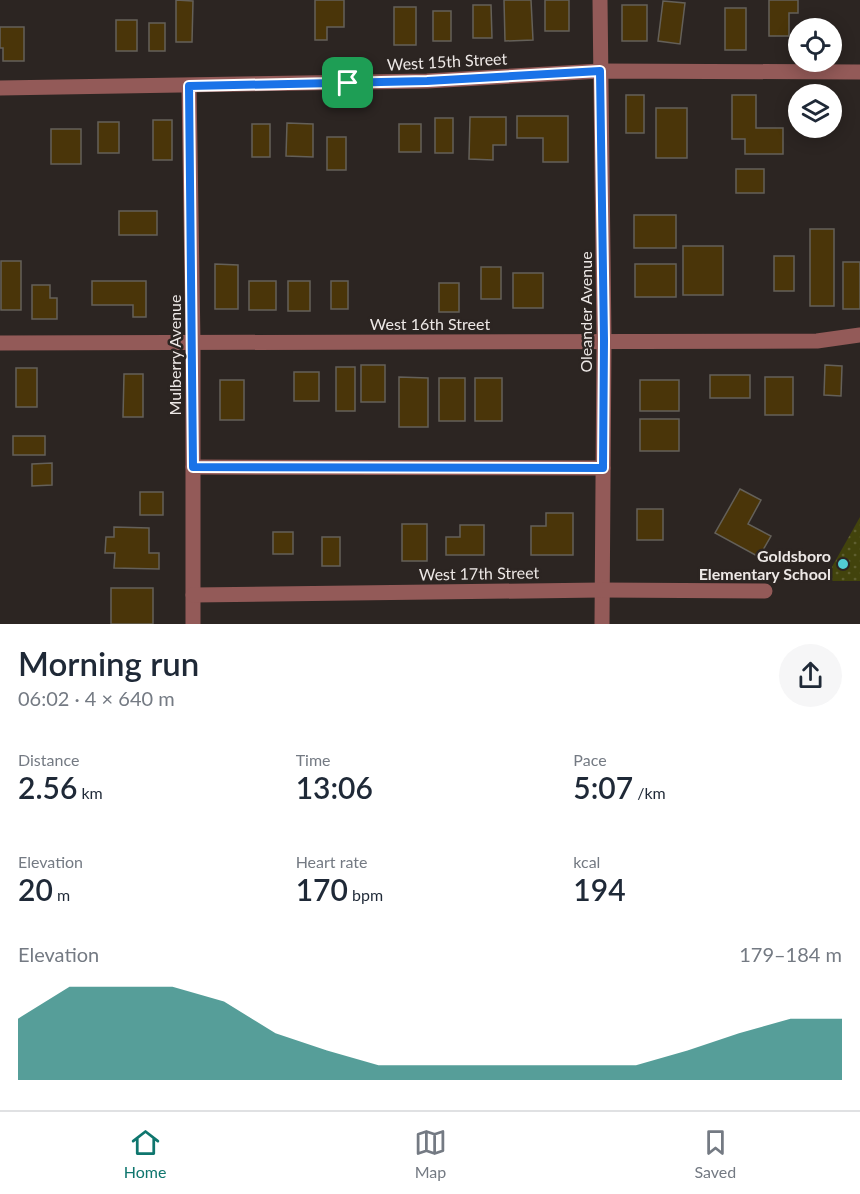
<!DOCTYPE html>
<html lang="en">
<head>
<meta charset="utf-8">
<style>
  body { margin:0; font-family:Lato,sans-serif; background:#f6f6f7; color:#1f2937; height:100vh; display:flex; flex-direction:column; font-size:22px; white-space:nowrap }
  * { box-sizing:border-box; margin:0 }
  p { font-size:20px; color:#747a83 }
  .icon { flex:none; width:33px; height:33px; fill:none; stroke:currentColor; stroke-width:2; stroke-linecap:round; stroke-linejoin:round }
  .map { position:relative; height:624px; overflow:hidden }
  .details { display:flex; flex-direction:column; background:#fff; flex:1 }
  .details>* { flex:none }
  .buttons { position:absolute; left:788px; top:18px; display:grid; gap:12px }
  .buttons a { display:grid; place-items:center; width:54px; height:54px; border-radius:50%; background:#fff; box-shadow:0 3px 15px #0003; font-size:30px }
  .pin { position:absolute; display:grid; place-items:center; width:51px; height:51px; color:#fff; margin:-26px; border-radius:12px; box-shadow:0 3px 9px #0006 }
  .round { display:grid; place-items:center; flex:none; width:63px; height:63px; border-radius:32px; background:#f6f6f7 }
  .headline { display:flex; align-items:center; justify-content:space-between; height:102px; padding:0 18px }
  h1 { font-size:33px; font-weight:600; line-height:45px }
  .stats { display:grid; grid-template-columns:repeat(3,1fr); gap:9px; height:102px; padding:6px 18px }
  .stats div { display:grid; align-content:center }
  .stats b { font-size:30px; font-weight:600 }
  .stats small { font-size:16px; font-weight:400 }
  .stats p { font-size:16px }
  .chart { height:168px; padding:12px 18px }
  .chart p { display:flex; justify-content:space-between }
  .chart svg { width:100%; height:108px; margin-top:6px; fill:#0f766e; opacity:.7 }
  .tab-bar { display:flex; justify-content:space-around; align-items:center; height:84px; border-top:2px solid #e0e1e3; background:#fff; font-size:16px; color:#747a83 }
  .tab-bar a { display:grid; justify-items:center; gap:3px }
  .tab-bar .selected { color:#0f766e }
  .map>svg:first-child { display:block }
  .grass { fill:url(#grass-dots) }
  .building { fill:#4a3509; stroke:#646059; stroke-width:1.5 }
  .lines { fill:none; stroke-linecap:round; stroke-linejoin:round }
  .minor { stroke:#935a58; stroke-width:15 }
  .route-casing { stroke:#fff; stroke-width:12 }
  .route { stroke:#1a73e8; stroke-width:8 }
  .poi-dot { fill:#51ccd3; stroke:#2c2522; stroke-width:2 }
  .labels { text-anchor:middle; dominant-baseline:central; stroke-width:5; stroke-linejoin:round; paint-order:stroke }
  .street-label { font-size:16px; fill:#ede8e6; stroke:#2c2522 }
  .poi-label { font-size:16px; font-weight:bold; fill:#ede8e6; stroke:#2c2522; text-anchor:end }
</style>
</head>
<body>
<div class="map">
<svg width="860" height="624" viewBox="0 0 860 624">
  <defs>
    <pattern id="grass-dots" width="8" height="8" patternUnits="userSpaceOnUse" patternTransform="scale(1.5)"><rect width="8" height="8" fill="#42430c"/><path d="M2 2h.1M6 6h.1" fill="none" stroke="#5e5e2f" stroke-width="1.8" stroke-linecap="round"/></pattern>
  </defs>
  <rect width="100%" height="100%" fill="#2c2522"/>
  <polygon class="grass" points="860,517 860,581 824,581"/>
  <g class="building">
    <polygon points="176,0 193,1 192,42 176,42"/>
    <polygon points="315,0 344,0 344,27 327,27 327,40 315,40"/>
    <polygon points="504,0 531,0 533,40 505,41"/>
    <rect x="545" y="0" width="24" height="31"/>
    <polygon points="769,0 798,0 798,13 789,13 789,36 769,36"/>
    <polygon points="663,1 685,3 680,44 658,41"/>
    <polygon points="473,5 491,5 492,38 473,38"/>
    <rect x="622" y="5" width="25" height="36"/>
    <rect x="394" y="7" width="22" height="38"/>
    <rect x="725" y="8" width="21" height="42"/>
    <rect x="433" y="11" width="18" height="30"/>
    <rect x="116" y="20" width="21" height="31"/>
    <rect x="149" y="23" width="16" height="28"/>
    <polygon points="0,27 24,27 24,61 3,61 3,48 0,48"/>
    <rect x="626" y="95" width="18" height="38"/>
    <polygon points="732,95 756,95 756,128 783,128 783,154 745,154 745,139 732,139"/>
    <rect x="656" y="108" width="31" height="50"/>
    <polygon points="517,116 568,116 568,162 543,162 543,138 517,138"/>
    <polygon points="470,117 506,117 506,145 493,145 493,160 469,159"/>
    <rect x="435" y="118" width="18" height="35"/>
    <rect x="153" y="120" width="19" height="40"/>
    <rect x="98" y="122" width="21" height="31"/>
    <polygon points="287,123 313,124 313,157 286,156"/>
    <rect x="252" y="124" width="18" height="33"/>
    <rect x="399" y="124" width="22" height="28"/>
    <rect x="51" y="129" width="30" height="35"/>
    <rect x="327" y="137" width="19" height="33"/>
    <rect x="736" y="169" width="28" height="24"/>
    <rect x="119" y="211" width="38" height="24"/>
    <rect x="634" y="215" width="42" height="33"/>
    <rect x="810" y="229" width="24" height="77"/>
    <rect x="683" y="246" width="40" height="49"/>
    <rect x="774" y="256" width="20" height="35"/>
    <rect x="1" y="261" width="20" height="49"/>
    <rect x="843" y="262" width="17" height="47"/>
    <polygon points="215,264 238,265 238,309 215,309"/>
    <rect x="635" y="264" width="41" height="33"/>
    <rect x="481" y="267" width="20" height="32"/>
    <rect x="513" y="273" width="30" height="35"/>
    <polygon points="92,281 146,281 146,317 133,317 133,305 92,305"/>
    <rect x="249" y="281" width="27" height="29"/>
    <rect x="288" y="281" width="22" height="30"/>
    <rect x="331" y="281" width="17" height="28"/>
    <rect x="439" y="283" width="20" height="29"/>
    <polygon points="32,285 50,285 50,298 57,298 57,319 32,319"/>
    <rect x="361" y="365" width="24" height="37"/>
    <polygon points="825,365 842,366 841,396 824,395"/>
    <rect x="336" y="367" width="19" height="44"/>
    <rect x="16" y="368" width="21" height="39"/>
    <rect x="294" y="372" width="25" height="29"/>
    <polygon points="124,374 143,374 143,417 123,417"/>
    <rect x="710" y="375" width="40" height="23"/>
    <polygon points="399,377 428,378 428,427 399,427"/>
    <rect x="765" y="377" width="28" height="38"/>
    <rect x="439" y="378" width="26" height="43"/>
    <rect x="475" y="378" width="27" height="43"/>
    <rect x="220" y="380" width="24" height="40"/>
    <rect x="640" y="380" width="39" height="31"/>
    <rect x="640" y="419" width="39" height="32"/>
    <rect x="13" y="436" width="32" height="19"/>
    <polygon points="52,463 52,485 32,486 32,464"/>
    <polygon points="740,489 761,500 748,524 771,536 759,557 715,533"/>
    <rect x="140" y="492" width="23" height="23"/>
    <rect x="637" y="509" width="26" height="31"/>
    <polygon points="546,513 573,513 573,555 531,555 531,526 546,526"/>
    <rect x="402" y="524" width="25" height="37"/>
    <polygon points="460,525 484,525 484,555 446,555 446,537 460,537"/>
    <polygon points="114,527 149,528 149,553 159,553 159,569 114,568 115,553 105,553 106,537 114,537"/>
    <rect x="273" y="532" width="20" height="22"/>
    <rect x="322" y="537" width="18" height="29"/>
    <rect x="111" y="588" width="42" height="36"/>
  </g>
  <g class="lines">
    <g class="minor">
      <polyline points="600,0 604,340 602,624"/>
      <polyline points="189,86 193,343 193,624"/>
      <polyline points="0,88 427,81 600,71 860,72"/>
      <polyline points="0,343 817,341 860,335"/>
      <polyline points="193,467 603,468"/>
      <polyline points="193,595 601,590 765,591"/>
    </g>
  </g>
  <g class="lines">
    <g class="route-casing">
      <polygon id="route" points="600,71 604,340 603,468 193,467 189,86 427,81"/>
    </g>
    <use href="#route" class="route"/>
  </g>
  <circle class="poi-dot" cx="843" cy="564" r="6"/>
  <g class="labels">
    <g class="street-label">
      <text transform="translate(447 61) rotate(-3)">West 15th Street</text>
      <text transform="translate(585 312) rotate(-90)">Oleander Avenue</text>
      <text x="430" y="323">West 16th Street</text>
      <text transform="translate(174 355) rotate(-90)">Mulberry Avenue</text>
      <text transform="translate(479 573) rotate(-1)">West 17th Street</text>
    </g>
    <g class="poi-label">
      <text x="831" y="555">Goldsboro<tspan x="831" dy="18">Elementary School</tspan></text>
    </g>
  </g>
</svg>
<div class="buttons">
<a><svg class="icon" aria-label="locate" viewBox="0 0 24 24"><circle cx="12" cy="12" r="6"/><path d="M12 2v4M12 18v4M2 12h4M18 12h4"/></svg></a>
<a><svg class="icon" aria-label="layers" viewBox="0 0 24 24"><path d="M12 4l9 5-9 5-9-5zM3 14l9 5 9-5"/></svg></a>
</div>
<div class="pin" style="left:348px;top:83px;background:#1e9e55"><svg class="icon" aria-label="arrive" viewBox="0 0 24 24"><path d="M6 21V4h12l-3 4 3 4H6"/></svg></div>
</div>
<section class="details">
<div class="headline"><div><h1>Morning run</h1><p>06:02 · 4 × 640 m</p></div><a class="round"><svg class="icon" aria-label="share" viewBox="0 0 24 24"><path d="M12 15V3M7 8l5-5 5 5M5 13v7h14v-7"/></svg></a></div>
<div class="stats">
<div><p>Distance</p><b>2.56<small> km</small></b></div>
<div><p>Time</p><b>13:06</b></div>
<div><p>Pace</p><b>5:07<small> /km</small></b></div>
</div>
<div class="stats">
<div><p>Elevation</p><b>20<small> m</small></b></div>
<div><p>Heart rate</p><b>170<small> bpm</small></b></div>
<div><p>kcal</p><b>194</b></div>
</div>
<div class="chart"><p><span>Elevation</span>179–184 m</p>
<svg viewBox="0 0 160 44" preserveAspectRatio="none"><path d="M0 44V19L10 6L20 6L30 6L40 12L50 25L60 32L70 38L80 38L90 38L100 38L110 38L120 38L130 32L140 25L150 19L160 19V44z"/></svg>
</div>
</section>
<nav class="tab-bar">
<a class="selected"><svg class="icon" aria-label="home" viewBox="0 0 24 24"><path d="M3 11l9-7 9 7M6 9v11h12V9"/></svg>Home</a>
<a><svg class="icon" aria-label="map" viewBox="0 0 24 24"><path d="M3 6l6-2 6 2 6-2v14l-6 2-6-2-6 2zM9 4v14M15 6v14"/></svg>Map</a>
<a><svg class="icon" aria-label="saved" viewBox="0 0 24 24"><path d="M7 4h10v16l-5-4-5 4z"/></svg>Saved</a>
</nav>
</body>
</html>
